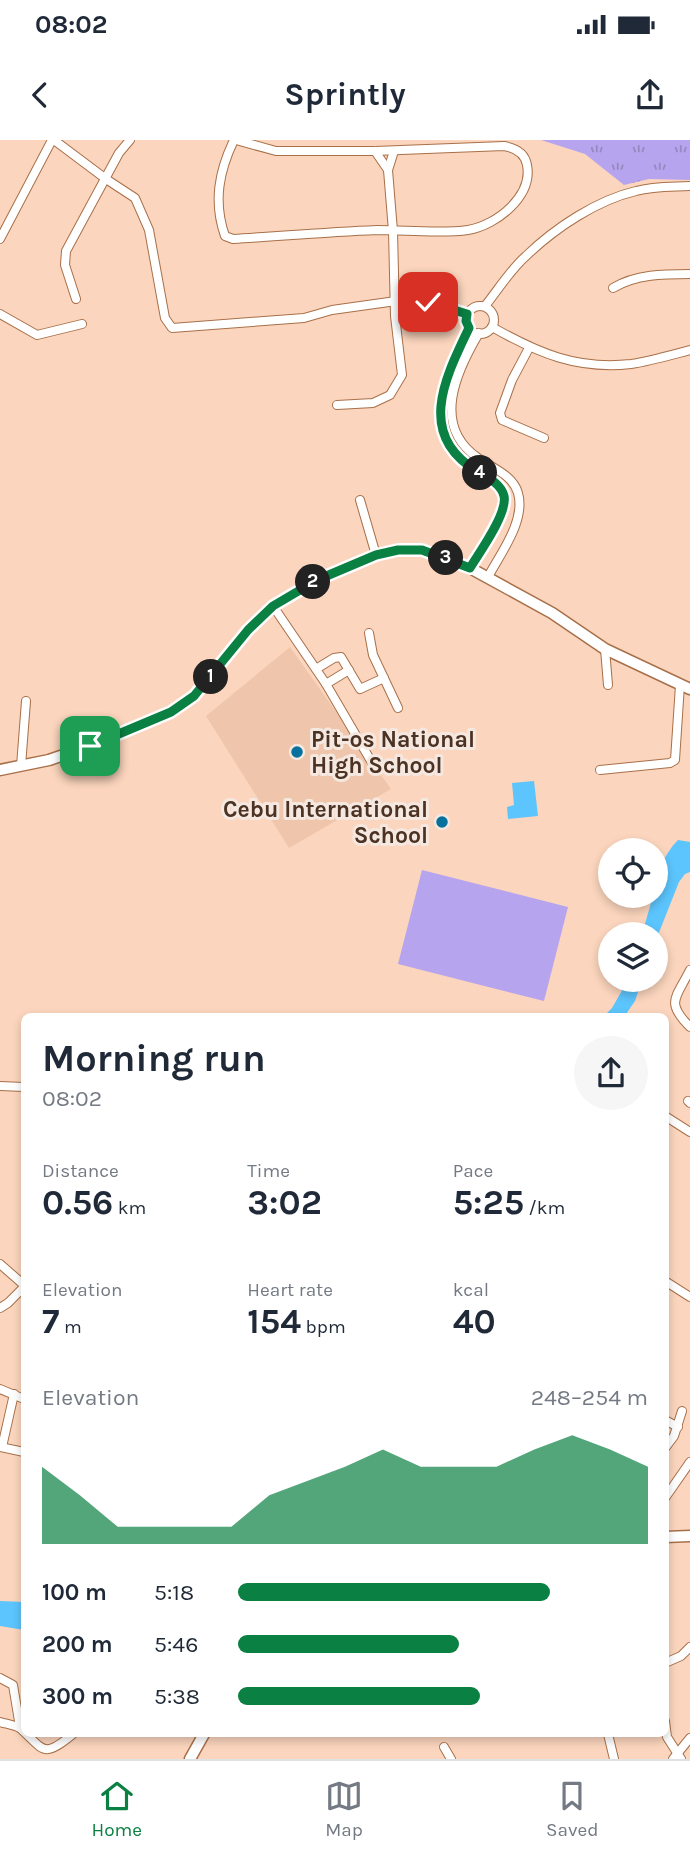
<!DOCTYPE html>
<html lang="en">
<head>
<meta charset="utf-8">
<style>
  body { margin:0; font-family:Karla,sans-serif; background:#f6f6f7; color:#1f2937; height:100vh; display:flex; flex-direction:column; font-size:26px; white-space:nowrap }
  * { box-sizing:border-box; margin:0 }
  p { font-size:23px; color:#747a83 }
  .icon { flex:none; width:38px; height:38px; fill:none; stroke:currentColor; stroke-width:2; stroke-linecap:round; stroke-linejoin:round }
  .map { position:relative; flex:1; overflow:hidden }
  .drawer { position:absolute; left:21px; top:873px; width:648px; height:724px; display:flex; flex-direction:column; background:#fff; border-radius:10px; box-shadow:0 4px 10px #0003 }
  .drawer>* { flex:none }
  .fabs { position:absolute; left:598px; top:698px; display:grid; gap:14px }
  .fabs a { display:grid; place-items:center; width:70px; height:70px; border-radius:50%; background:#fff; box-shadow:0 4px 10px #0003; font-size:35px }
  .pin { position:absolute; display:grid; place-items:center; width:60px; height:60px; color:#fff; margin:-30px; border-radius:14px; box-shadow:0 4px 10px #0006 }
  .km { position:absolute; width:35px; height:35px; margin:-18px; border-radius:50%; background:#222; color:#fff; font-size:19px; line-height:35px; text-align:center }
  .round { display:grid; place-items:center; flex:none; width:74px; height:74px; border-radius:37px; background:#f6f6f7 }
  .summary { display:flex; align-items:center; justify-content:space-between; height:119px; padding:0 21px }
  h1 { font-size:38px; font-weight:700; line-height:52px }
  .stats { display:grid; grid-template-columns:repeat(3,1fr); gap:10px; height:119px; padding:7px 21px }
  .stats div { display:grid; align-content:center }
  .stats b { font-size:35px; font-weight:700 }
  .stats small { font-size:19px; font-weight:400 }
  .stats p { font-size:19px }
  .chart { height:196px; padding:14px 21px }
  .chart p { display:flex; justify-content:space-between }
  .chart svg { width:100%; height:126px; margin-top:7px; fill:#0b8043; opacity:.7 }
  ul { padding:0 21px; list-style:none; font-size:23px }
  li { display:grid; grid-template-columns:112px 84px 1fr; align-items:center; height:52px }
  li i { height:18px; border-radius:9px; background:#0b8043 }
  .status { display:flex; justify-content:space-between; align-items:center; height:49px; padding:0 35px; background:#fff; direction:ltr }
  .status svg { height:19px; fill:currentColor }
  header { display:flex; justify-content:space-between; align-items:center; height:91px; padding:0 21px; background:#fff; font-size:32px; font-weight:700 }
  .tabs { display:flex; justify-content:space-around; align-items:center; height:98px; border-top:2px solid #e0e1e3; background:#fff; font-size:19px; color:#747a83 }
  .tabs a { display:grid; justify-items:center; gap:4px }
  .tabs .selected { color:#0b8043 }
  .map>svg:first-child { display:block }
  .built { fill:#efc6ab }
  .green { fill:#b6a5ee }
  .park { fill:url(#park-tufts) }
  .water { fill:#5cc5fd }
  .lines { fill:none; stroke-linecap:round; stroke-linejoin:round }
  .street-casing { stroke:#a87049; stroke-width:10 }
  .secondary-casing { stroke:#a87049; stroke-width:13 }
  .street { stroke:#fff; stroke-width:8 }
  .secondary { stroke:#fff; stroke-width:10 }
  .route-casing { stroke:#fff; stroke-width:14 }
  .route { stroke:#0b8043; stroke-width:9 }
  .poi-dot { fill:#06719d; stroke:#f5e8e0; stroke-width:2.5 }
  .labels { text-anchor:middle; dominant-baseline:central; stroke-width:6; stroke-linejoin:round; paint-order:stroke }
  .poi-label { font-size:23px; font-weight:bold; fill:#4b3222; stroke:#f5e8e0; text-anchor:start }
</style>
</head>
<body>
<div class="status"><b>08:02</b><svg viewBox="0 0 49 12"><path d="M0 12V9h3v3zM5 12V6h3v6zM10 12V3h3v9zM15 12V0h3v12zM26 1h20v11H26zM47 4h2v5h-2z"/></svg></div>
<header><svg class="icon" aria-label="back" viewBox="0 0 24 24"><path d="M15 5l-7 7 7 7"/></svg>Sprintly<svg class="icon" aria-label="share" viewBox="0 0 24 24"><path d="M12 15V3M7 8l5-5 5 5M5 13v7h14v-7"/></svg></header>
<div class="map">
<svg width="690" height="1619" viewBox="0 0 690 1619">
  <defs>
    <pattern id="park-tufts" width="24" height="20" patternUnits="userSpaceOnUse" patternTransform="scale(1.75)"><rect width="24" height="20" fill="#b6a5ee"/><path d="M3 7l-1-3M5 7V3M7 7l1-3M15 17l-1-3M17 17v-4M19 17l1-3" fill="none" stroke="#9687c0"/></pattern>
  </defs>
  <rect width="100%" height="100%" fill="#fbd5bd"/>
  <polygon class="built" points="290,507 391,649 289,708 206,576"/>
  <polygon class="green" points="422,730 568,767 544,861 398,824"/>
  <polygon class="park" points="541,0 690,0 690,40 649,39 624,45 585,14"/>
  <g class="water">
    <polygon points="534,641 538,676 508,679 507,667 514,665 512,643"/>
    <path d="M 678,700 L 690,702 L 690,732 L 685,734 L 679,742 L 656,800 L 656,794 L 642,794 L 653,756 L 656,756 C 656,735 663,715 678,700 Z"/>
    <polygon points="628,840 642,840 635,861 624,877 603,877 612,868"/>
    <polygon points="0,1461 24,1462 24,1490 0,1486"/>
  </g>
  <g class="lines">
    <g class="street-casing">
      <g id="street">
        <polyline points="54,0 106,39 135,58 149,90 165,178 172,188 304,178 332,170 396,161 428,162 444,165 467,174"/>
        <path d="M 234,0 C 219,31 213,62 225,96 L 233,99 C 281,96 329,92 377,90 C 405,90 442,94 468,90 C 497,85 533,56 527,25 C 525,13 515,8 504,6 L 375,11 L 276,11 L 236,0"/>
        <polyline points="388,30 394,11"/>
        <polyline points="0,99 52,0"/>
        <path d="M 613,148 C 636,134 664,134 690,134"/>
        <polyline points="76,159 65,125 66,111 119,13 130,0"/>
        <path d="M 485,166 C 498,150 510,130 526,116 C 555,88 597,60 636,51 C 654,46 672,47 690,46"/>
        <circle cx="480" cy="180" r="14"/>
        <polyline points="0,174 37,195 82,184"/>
        <path d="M 492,187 C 538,213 577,230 631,224 C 651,221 671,215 690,210"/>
        <path d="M 469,188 C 452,224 427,264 449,303 C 453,311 458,319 465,324 C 479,335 494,339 504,354 L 500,376 L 470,428"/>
        <path d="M 479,193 C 456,232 431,286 478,318 C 492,328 513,335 518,353 C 526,381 500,414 488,437"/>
        <polyline points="529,208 512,240 500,273 502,280 544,298"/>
        <polyline points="337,265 373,263 390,255 402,235 395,176 393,91 388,30 375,11"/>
        <polyline points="360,360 376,415"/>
        <polyline points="273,466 326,544 371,621"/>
        <polyline points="369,493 373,515 398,568"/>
        <polyline points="605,509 608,545"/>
        <polyline points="316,529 334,518 341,517 360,549 384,538"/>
        <polyline points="326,544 349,530"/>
        <polyline points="21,626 26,561"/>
        <polyline points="600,630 670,623 675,620 680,545"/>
        <path d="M 690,830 C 676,858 665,862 690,887"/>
        <polyline points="0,946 24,947"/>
        <polyline points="688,961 690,963"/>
        <polyline points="665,976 690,992"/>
        <polyline points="0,1124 24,1145"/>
        <polyline points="665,1141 690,1157"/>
        <polyline points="0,1168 8,1163 24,1147"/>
        <polyline points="0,1249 24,1259"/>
        <polyline points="665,1280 678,1287"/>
        <polyline points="0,1307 24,1312"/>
        <polyline points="2,1307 14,1254"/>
        <polyline points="665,1308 674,1296 682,1271"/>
        <polyline points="665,1358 690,1322"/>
        <polyline points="665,1523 681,1516 690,1507"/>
        <polyline points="0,1538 13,1545 20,1587"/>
        <polyline points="665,1581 667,1597 681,1619"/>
        <path d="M 0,1582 C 6,1584 16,1585 21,1589 C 44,1610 43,1619 73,1594"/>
        <polyline points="608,1594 614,1619"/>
        <polyline points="444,1607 451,1619"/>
        <polyline points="673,1619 690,1598"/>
      </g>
    </g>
    <g class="secondary-casing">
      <g id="secondary">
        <polyline points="0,630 49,620 90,606 171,572 194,556 248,490 273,466 317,440 376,415 398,410 422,410 470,428 552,473 605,509 690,549"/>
        <polyline points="665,1397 690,1396"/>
        <polyline points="190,1619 204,1594"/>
      </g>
    </g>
    <use href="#street" class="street"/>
    <use href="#secondary" class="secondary"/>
  </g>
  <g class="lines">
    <g class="route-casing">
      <path id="route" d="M 90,606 L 171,572 L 194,556 L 248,490 L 273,466 L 317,440 L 376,415 L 398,410 L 422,410 L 470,428 C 479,413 508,373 504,356 C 501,343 486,337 477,331 C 416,295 445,238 469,188 L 466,181 L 467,174 L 428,162"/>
    </g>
    <use href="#route" class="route"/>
  </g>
  <g class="poi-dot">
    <circle cx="297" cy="612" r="7"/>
    <circle cx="442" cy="682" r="7"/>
  </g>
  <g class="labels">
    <g class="poi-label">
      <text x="311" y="599">Pit-os National<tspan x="311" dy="26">High School</tspan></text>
      <text x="428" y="669" text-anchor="end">Cebu International<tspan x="428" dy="26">School</tspan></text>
    </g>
  </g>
</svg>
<div class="fabs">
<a><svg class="icon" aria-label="locate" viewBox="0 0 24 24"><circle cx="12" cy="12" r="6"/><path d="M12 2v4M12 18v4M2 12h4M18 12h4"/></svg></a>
<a><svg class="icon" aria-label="layers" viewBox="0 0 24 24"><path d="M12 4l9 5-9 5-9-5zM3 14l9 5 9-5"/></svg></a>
</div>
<div class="pin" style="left:90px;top:606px;background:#1e9e55"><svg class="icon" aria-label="arrive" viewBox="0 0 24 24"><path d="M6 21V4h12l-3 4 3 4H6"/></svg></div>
<div class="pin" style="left:428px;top:162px;background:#d93025"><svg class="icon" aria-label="check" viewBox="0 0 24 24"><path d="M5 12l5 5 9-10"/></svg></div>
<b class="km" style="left:211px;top:537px">1</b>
<b class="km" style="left:313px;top:442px">2</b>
<b class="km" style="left:446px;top:418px">3</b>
<b class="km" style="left:480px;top:333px">4</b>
<section class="drawer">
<div class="summary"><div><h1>Morning run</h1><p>08:02</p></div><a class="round"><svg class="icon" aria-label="share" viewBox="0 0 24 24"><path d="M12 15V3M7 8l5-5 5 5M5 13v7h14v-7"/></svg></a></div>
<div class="stats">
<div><p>Distance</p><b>0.56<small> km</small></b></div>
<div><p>Time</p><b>3:02</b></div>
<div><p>Pace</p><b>5:25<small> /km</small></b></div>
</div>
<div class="stats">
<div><p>Elevation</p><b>7<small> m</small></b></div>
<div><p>Heart rate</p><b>154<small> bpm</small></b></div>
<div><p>kcal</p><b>40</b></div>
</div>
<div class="chart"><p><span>Elevation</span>248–254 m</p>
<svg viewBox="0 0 160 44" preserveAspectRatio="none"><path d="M0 44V17L10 27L20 38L30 38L40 38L50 38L60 27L70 22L80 17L90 11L100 17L110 17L120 17L130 11L140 6L150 11L160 17V44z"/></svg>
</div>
<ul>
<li><b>100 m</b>5:18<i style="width:76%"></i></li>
<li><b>200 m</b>5:46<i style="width:54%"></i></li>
<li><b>300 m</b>5:38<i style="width:59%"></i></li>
</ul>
</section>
</div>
<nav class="tabs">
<a class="selected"><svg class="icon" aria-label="home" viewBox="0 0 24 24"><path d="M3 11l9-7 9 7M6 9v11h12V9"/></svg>Home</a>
<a><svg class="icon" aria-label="map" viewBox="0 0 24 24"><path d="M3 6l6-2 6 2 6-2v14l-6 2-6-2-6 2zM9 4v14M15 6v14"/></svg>Map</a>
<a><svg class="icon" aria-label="saved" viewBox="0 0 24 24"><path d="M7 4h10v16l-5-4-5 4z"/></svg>Saved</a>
</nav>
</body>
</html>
